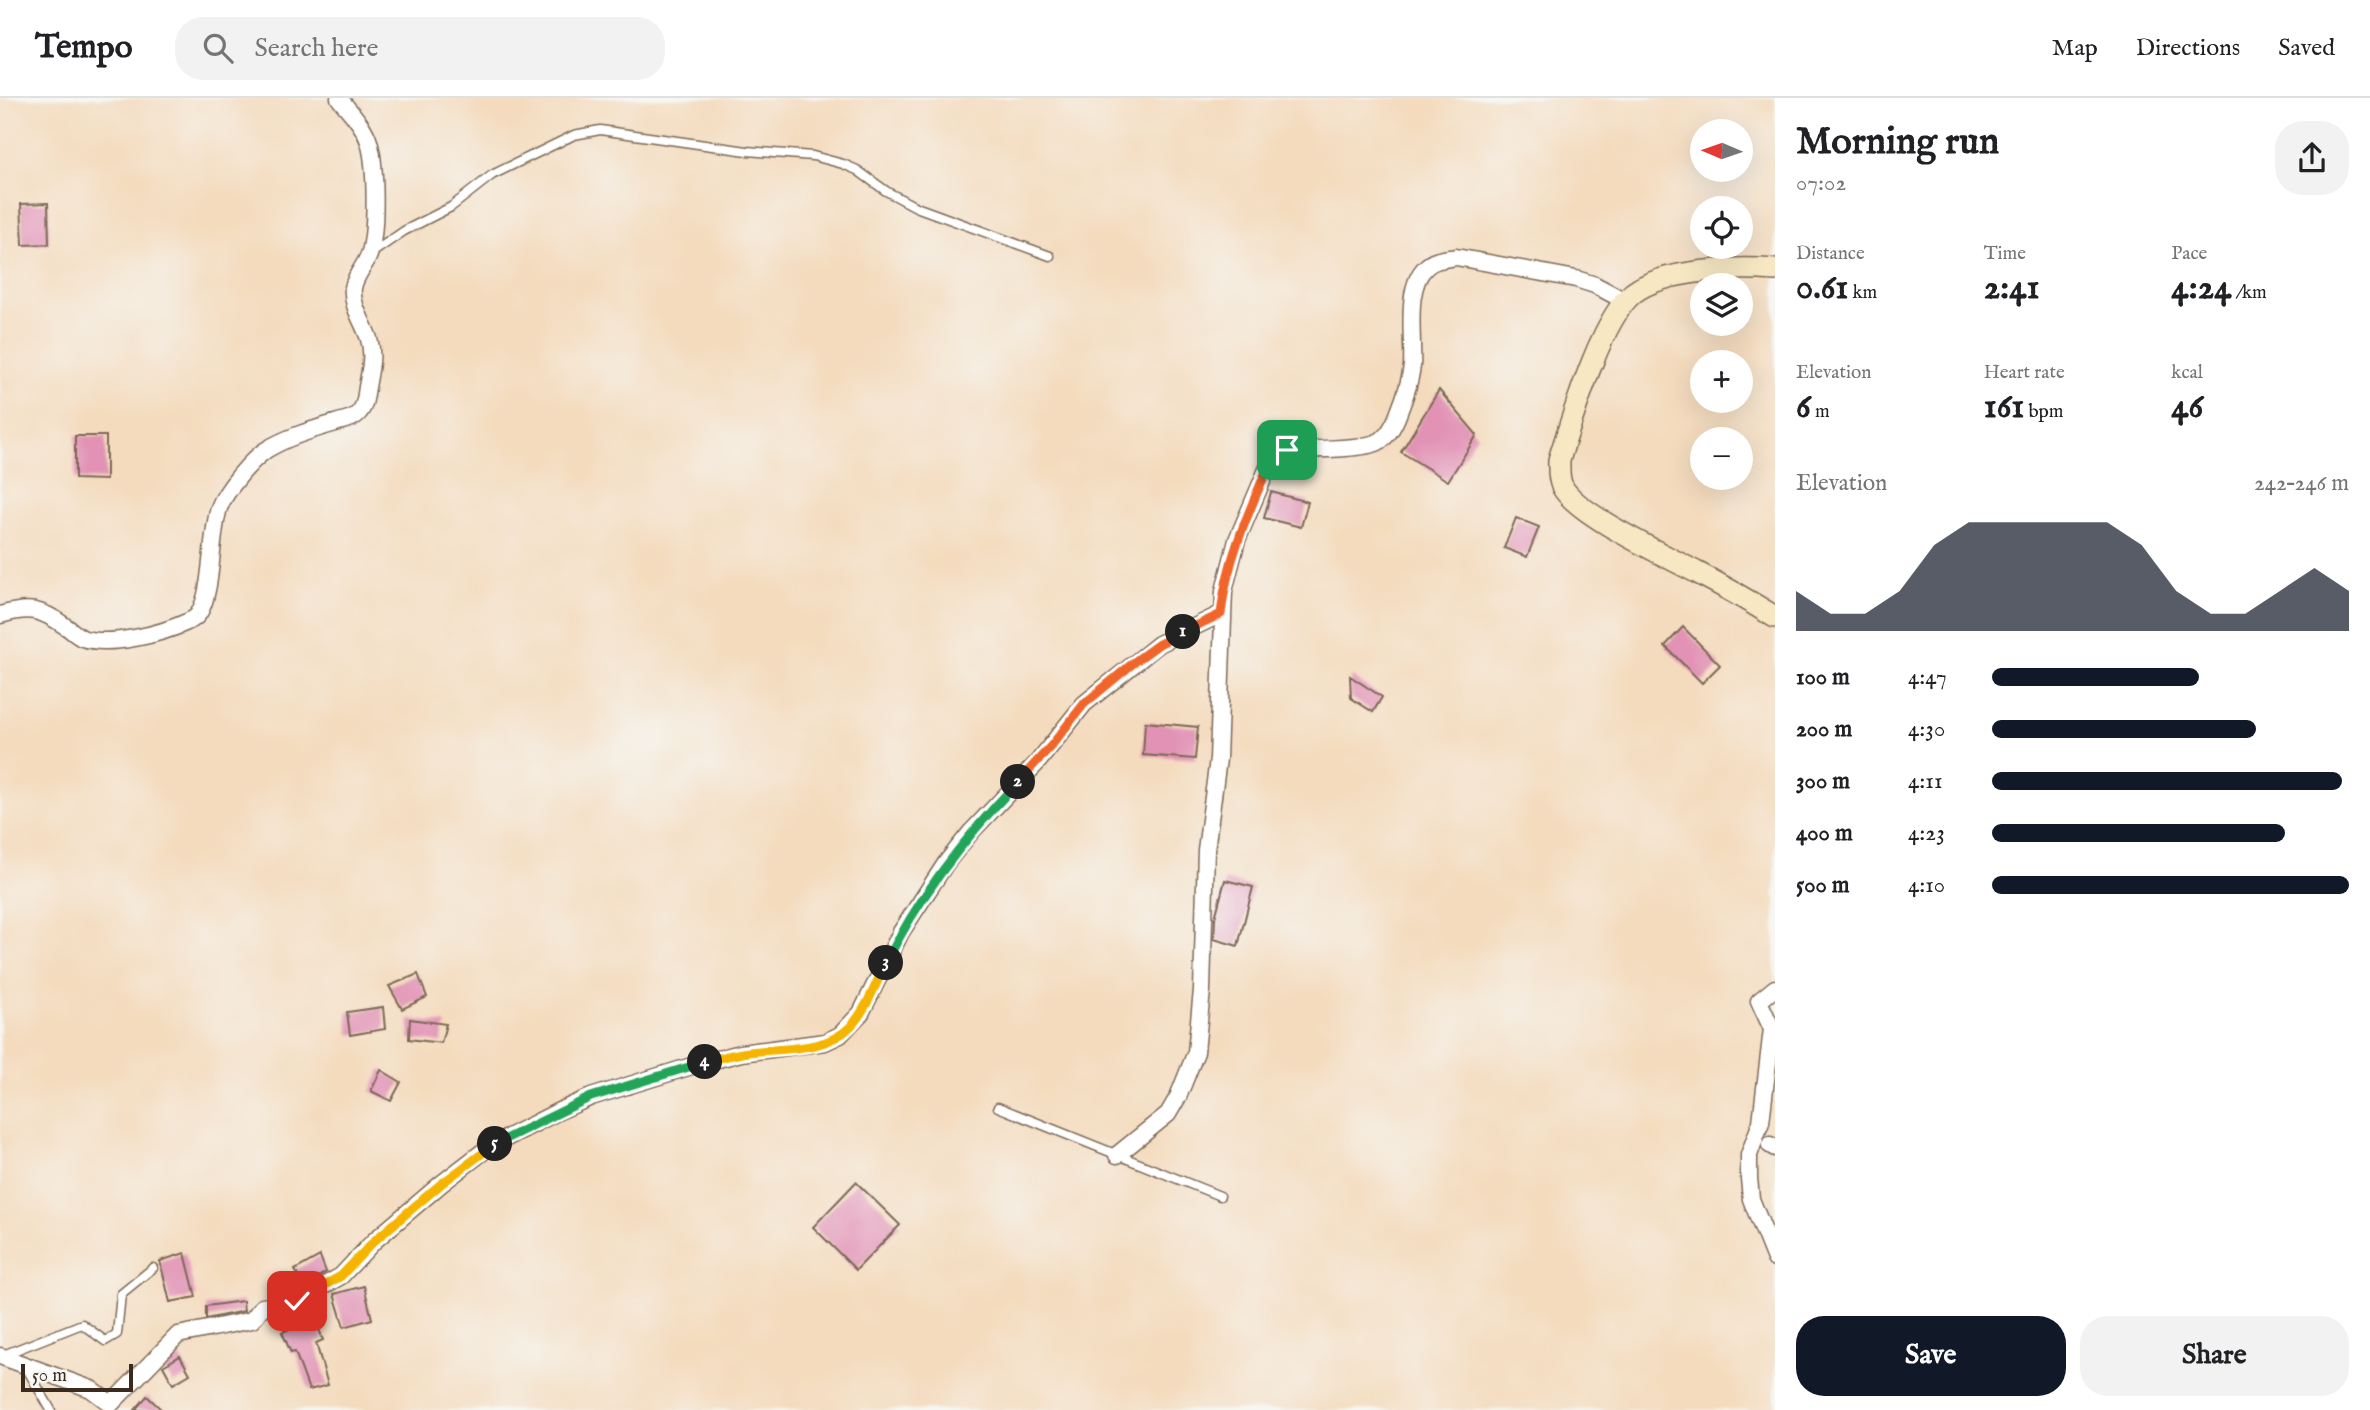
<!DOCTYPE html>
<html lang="en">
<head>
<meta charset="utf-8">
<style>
  body { margin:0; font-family:"IM FELL English",serif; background:#f2f2f2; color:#202124; height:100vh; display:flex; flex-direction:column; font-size:26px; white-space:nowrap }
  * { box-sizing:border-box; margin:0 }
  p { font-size:23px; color:#757577 }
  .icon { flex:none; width:38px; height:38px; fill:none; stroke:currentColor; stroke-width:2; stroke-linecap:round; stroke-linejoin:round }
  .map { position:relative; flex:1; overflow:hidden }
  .side { display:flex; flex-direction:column; background:#fff; width:595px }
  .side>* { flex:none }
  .needle { width:46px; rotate:272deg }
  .controls { position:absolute; left:1690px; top:21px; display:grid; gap:14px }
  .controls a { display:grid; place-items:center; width:63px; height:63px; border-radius:50%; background:#fff; box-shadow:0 7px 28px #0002; font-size:35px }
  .scale { position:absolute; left:21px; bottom:18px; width:112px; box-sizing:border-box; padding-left:7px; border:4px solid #3b2a1e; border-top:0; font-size:19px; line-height:24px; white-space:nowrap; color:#3b2a1e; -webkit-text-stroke:5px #f6f6f2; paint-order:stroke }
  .pin { position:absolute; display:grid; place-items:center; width:60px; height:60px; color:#fff; margin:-30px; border-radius:14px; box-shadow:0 4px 10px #0006 }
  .km { position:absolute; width:35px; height:35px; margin:-18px; border-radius:50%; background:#222; color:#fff; font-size:19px; line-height:35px; text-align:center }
  .round { display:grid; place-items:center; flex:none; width:74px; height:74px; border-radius:28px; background:#f2f2f2 }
  .overview { display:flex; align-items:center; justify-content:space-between; height:119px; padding:0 21px }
  h1 { font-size:38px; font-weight:800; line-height:52px }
  .figures { display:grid; grid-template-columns:repeat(3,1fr); gap:10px; height:119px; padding:7px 21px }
  .figures div { display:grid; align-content:center }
  .figures b { font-size:35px; font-weight:800 }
  .figures small { font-size:19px; font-weight:400 }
  .figures p { font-size:19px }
  .chart { height:196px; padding:14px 21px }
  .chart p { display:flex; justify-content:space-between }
  .chart svg { width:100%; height:126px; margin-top:7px; fill:#111827; opacity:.7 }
  .button { display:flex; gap:14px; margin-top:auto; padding:14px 21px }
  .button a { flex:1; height:80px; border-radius:28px; background:#111827; color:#fff; font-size:28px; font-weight:800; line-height:80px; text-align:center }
  .button a+a { background:#f2f2f2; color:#202124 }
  ul { padding:0 21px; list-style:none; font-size:23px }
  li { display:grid; grid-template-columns:112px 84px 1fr; align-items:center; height:52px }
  li i { height:18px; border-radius:9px; background:#111827 }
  header { display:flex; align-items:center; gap:42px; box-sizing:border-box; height:98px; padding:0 35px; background:#fff; border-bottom:2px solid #e0e0e0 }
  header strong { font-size:33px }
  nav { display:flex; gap:38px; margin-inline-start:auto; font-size:24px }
  .search { width:490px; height:63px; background:#f2f2f2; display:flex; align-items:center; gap:18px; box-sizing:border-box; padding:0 24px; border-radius:28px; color:#757577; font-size:26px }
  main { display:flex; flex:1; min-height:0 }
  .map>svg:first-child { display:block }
  .building { fill:#e293b5 }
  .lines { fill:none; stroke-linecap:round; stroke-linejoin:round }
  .lane-casing { stroke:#7c6856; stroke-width:11 }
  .street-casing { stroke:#7c6856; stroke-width:19 }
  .secondary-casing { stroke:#7c6856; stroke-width:24 }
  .lane { stroke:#fff; stroke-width:8 }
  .street { stroke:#fff; stroke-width:16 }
  .secondary { stroke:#f7e8c3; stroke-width:21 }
  .split-1-casing { stroke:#fff; stroke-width:14 }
  .split-2-casing { stroke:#fff; stroke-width:14 }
  .split-3-casing { stroke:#fff; stroke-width:14 }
  .split-4-casing { stroke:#fff; stroke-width:14 }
  .split-5-casing { stroke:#fff; stroke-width:14 }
  .split-6-casing { stroke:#fff; stroke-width:14 }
  .split-1 { stroke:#f0652b; stroke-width:9 }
  .split-2 { stroke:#f0652b; stroke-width:9 }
  .split-3 { stroke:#22a559; stroke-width:9 }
  .split-4 { stroke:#f5b400; stroke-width:9 }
  .split-5 { stroke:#22a559; stroke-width:9 }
  .split-6 { stroke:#f5b400; stroke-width:9 }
</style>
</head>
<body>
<header>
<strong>Tempo</strong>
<div class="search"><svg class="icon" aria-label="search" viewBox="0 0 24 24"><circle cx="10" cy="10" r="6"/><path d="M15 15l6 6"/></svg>Search here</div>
<nav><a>Map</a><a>Directions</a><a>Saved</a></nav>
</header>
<main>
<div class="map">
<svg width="1775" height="1312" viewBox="0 0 1775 1312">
  <rect width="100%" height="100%" fill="#f6f6f2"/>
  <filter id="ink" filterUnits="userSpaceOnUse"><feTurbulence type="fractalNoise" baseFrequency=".0143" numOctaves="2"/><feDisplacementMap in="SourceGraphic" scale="14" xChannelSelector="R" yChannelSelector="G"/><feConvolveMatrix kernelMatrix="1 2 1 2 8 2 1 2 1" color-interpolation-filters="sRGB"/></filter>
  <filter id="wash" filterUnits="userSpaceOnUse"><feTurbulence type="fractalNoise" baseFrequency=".00686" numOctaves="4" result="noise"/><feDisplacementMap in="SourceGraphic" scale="28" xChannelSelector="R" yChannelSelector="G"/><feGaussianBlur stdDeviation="1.57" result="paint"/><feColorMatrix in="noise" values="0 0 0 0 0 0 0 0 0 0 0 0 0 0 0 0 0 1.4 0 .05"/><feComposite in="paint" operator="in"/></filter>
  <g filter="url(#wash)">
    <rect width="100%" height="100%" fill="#f4dbbe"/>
    <g id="blocks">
      <g class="building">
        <polygon points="48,105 49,146 23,147 21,106"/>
        <polygon points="1439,292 1477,337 1448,383 1401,354"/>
        <polygon points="75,338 106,338 106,382 75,381"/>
        <polygon points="1271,394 1308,404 1301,429 1264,420"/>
        <polygon points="1516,420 1539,429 1527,459 1504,450"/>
        <polygon points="1683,529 1720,567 1702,585 1665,548"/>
        <polygon points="1350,578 1382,599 1373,614 1351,600"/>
        <polygon points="1145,624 1198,629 1195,661 1143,657"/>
        <polygon points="1225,782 1253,789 1238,848 1214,841 1215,820"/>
        <polygon points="418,876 427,899 402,911 389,888"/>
        <polygon points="383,909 385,931 350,937 347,914"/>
        <polygon points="410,921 446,926 441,945 409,941"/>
        <polygon points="381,972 401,984 391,1003 371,993"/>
        <polygon points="856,1084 900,1127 856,1172 813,1129"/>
        <polygon points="185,1155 196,1199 170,1204 160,1163"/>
        <polygon points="320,1158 326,1174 303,1188 295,1172"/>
        <polygon points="364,1188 372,1221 344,1229 334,1196"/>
        <polygon points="243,1203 244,1213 206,1221 206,1208"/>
        <polygon points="315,1220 323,1242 316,1245 328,1287 309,1292 295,1254 291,1255 282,1234"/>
        <polygon points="180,1258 190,1276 173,1286 163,1268"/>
        <polygon points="147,1298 162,1312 135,1312"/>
      </g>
    </g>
  </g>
  <g filter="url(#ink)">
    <use href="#blocks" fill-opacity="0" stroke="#7c6856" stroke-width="2"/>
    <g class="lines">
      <g class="lane-casing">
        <g id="lane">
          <polyline points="372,155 404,133 451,109 492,77 574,37 600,32 747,53 813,58 843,66 857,72 886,93 916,109 1050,158"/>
          <polyline points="998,1009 1220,1098"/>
          <polyline points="3,1257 82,1226 105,1243 117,1236 121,1196 153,1170"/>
          <polyline points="27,1271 51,1312"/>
        </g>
      </g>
      <g class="street-casing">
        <g id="street">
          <path d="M 0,517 C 29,509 40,510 65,528 C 70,531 76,537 82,540 C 110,549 161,536 187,524 C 192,522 197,519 199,515 C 213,493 210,439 219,410 C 225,393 251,362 266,352 C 292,336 323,329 352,320 C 365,313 365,302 367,289 C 370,272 374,257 369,241 C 364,225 351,208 353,190 C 355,177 365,168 369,157 C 377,135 376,66 369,44 C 364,27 350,14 339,0"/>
          <polyline points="1775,890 1759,903 1772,931 1761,1024 1749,1057 1749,1080 1751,1101 1775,1161"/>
          <polyline points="1770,1047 1775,1050"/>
          <path d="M 1117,1057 L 1168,1016 L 1178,999 L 1196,954 L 1202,892 L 1206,752 L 1218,661 L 1224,493 L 1237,442 L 1272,360 L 1279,354 L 1287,352 C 1307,351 1362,352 1378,344 C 1388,339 1395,325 1399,314 C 1405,299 1410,284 1412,268 C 1414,240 1404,189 1426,169 C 1434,161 1445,161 1456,159 L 1576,181 L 1595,187 L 1625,203"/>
          <polyline points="0,1258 91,1291 111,1306 178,1237 252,1222 262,1209 297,1203 341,1178 374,1143 441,1086 489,1049 559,1013 591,999 695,967 741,955 825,944 840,937 861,915 901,834 946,765 971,734 1037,665 1084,606 1159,546 1221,516"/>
        </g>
      </g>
      <g class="secondary-casing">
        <path id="secondary" d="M 1775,172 C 1737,169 1664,171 1633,195 C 1601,221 1572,321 1559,362 C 1559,370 1558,380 1562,388 C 1575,416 1667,458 1696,474 C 1723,488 1749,503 1775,519"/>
      </g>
      <use href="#lane" class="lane"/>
      <use href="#street" class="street"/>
      <use href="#secondary" class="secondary"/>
    </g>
  </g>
  <g class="lines" filter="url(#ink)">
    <g class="split-1-casing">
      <path id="split-1" d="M 1183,534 L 1221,516 C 1227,460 1250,411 1272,360 L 1279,354 L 1287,352"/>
    </g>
    <g class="split-2-casing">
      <polyline id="split-2" points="1018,684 1051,648 1084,606 1137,562 1159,546 1183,534"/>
    </g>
    <g class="split-3-casing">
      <path id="split-3" d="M 886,865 C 919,797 965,739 1018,684"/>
    </g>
    <g class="split-4-casing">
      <path id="split-4" d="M 705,964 C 717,961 729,957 742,955 C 777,949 824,956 851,928 C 867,911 876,885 886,865"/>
    </g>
    <g class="split-5-casing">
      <polyline id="split-5" points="495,1046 591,999 705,964"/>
    </g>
    <g class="split-6-casing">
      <polyline id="split-6" points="297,1203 341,1178 374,1143 441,1086 495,1046"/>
    </g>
    <use href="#split-1" class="split-1"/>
    <use href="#split-2" class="split-2"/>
    <use href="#split-3" class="split-3"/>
    <use href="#split-4" class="split-4"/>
    <use href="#split-5" class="split-5"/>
    <use href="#split-6" class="split-6"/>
  </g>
</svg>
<div class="controls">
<a><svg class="needle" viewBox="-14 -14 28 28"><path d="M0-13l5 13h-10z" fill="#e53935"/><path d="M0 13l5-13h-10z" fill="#757577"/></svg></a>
<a><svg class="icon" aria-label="locate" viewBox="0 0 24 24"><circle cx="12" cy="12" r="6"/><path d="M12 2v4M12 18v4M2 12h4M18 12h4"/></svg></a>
<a><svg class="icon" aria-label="layers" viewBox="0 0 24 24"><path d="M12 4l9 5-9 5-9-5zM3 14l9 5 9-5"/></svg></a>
<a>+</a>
<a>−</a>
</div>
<div class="scale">50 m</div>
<div class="pin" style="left:1287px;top:352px;background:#1e9e55"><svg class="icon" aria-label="arrive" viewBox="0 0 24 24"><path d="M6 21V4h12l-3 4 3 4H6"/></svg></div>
<div class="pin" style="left:297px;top:1203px;background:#d93025"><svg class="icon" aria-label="check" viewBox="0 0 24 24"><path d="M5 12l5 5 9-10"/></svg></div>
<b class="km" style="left:1183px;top:534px">1</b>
<b class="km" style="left:1018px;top:684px">2</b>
<b class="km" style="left:886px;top:865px">3</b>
<b class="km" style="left:705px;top:964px">4</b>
<b class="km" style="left:495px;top:1046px">5</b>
</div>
<section class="side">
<div class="overview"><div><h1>Morning run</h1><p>07:02</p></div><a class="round"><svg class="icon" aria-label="share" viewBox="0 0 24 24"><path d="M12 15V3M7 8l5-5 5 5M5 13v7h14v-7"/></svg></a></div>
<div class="figures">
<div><p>Distance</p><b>0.61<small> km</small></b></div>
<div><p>Time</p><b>2:41</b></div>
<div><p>Pace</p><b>4:24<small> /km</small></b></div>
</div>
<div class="figures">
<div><p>Elevation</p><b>6<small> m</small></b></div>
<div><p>Heart rate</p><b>161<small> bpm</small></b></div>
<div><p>kcal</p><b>46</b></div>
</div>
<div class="chart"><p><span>Elevation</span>242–246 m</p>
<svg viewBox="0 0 160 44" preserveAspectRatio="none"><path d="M0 44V30L10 38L20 38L30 30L40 14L50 6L60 6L70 6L80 6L90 6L100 14L110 30L120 38L130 38L140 30L150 22L160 30V44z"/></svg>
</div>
<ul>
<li><b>100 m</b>4:47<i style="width:58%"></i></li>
<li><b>200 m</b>4:30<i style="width:74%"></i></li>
<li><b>300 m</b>4:11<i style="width:98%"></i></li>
<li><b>400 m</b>4:23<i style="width:82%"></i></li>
<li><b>500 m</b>4:10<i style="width:100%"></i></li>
</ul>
<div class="button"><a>Save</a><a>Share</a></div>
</section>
</main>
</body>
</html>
